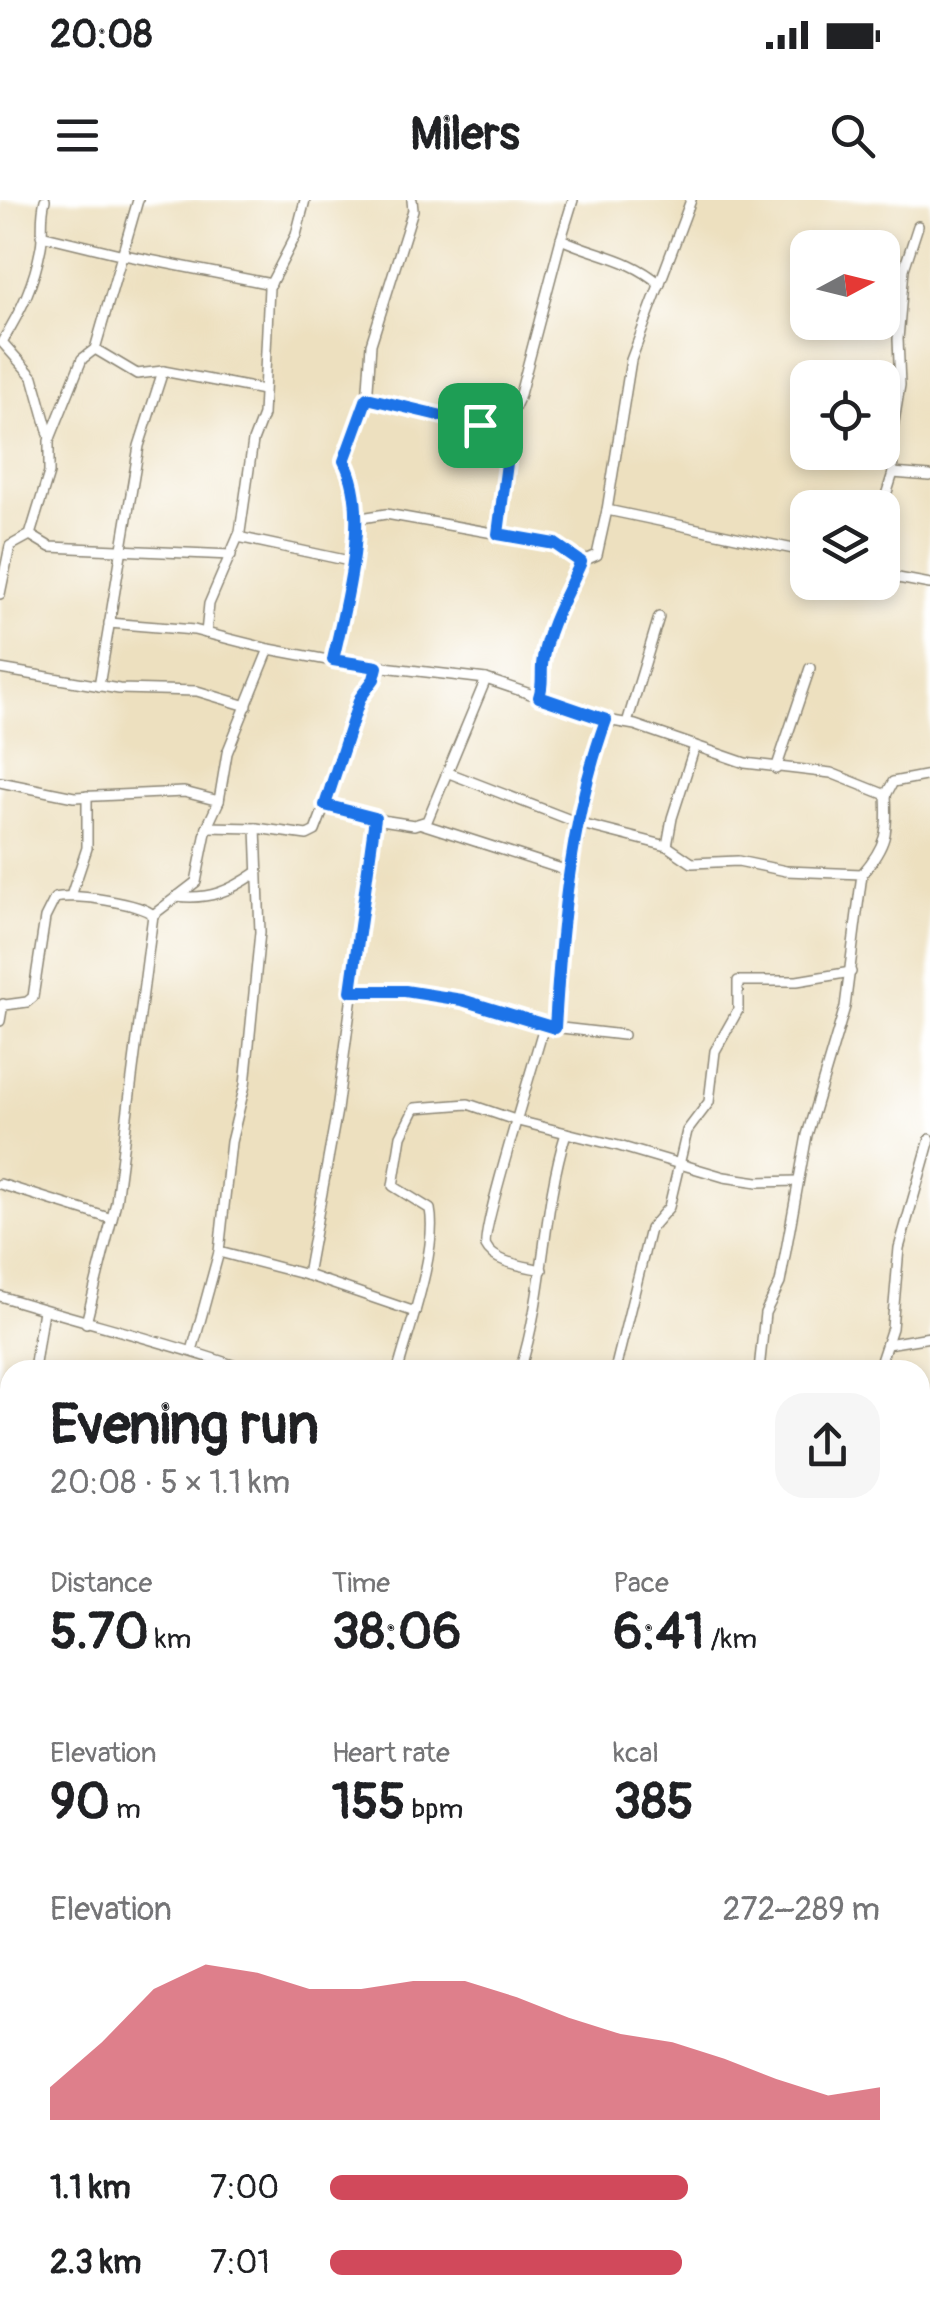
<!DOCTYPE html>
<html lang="en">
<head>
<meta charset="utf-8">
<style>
  body { margin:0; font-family:Pangolin,sans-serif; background:#f6f6f6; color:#202124; height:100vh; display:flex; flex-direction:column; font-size:38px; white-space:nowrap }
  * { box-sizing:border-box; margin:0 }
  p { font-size:32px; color:#757577 }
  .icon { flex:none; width:55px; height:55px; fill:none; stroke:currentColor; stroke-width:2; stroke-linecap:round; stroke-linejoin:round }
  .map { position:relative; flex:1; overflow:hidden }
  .side { position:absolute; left:0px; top:1160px; width:930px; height:962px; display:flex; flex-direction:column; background:#fff; border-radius:30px 30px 0 0; box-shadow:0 5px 15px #0003 }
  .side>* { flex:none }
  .needle { width:65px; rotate:83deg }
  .buttons { position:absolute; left:790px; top:30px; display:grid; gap:20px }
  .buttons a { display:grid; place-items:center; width:110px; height:110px; border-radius:20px; background:#fff; box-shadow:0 5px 15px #0003; font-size:50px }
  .pin { position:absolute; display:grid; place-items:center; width:85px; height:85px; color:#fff; margin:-42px; border-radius:20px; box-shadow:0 5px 15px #0006 }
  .round { display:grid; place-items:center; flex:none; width:105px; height:105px; border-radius:30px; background:#f6f6f6 }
  .summary { display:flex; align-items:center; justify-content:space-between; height:170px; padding:0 50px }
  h1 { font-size:55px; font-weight:700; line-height:75px }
  .metrics { display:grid; grid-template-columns:repeat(3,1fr); gap:15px; height:170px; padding:10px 50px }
  .metrics div { display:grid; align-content:center }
  .metrics b { font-size:50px; font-weight:700 }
  .metrics small { font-size:28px; font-weight:400 }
  .metrics p { font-size:28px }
  .chart { height:280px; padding:20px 50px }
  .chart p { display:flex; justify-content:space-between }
  .chart svg { width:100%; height:180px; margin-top:10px; fill:#d1495b; opacity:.7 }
  ul { padding:0 50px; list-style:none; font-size:32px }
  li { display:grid; grid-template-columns:160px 120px 1fr; align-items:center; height:75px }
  li i { height:25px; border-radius:12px; background:#d1495b }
  .status { display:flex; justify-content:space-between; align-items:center; height:70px; padding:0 50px; background:#fff; direction:ltr }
  .status svg { height:28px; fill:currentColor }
  header { display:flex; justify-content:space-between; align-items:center; height:130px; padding:0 50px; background:#fff; font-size:45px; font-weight:700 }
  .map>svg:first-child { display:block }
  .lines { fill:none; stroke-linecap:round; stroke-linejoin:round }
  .minor-casing { stroke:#8c8675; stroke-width:12 }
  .minor { stroke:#fff; stroke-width:9 }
  .route-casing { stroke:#fff; stroke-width:20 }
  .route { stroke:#1a73e8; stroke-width:12 }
</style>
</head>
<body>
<div class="status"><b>20:08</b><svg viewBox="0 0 49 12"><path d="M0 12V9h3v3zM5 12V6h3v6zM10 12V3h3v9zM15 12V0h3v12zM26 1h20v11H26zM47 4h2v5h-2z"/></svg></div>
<header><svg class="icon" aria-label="menu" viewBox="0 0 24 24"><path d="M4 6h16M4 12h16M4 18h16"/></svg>Milers<svg class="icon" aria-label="search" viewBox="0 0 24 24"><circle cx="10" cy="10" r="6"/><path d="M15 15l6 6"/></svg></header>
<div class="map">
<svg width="930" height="2121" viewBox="0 0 930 2121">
  <rect width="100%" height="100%" fill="#fff"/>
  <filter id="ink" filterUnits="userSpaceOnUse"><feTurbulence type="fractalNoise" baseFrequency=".01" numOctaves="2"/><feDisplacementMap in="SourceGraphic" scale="20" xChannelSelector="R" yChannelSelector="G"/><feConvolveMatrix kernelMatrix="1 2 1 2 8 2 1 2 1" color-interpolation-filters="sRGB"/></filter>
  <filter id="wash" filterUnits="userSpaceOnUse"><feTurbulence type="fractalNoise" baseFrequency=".0048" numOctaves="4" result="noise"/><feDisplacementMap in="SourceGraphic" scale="40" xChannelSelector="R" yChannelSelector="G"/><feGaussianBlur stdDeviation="2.25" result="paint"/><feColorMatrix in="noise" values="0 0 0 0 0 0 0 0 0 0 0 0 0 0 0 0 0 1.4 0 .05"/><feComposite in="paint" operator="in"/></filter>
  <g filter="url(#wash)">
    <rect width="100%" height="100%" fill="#ede0bf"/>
  </g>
  <g filter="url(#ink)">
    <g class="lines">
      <g class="minor-casing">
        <g id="minor">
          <path d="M 45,0 C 40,19 44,30 41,47 C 34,84 22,109 2,142 L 33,177 L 50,238"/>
          <path d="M 573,0 L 561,39 C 598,56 628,57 660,84"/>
          <polyline points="691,0 631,160 607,310 808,352"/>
          <polyline points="41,35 124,55 271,84"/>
          <polyline points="95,149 137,174 163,171 263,190"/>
          <polyline points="367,198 480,225 508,222"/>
          <polyline points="893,273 930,276"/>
          <polyline points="882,308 893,273 891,240 900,185 898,139 904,69 918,26"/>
          <polyline points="355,319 386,314 555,344 581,362"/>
          <polyline points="498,334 507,263 506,226 519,198 561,39"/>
          <polyline points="30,335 50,347 231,355"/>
          <polyline points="238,337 354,362"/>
          <polyline points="882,375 930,384"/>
          <polyline points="0,394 10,346 30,335 49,273 49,241 82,159 95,149 138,0"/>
          <polyline points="109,423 194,430 269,449 333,461 486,479 607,520 590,564 581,624 449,573"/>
          <polyline points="206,433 209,404 240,332 253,241 263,215 269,87 296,35 305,0"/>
          <path d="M 333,461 C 345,405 372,314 345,261 L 367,203 L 371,144 L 413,10 L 412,0"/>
          <polyline points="0,469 119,489 197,491 247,506"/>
          <polyline points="99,486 139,246 163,171"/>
          <path d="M 539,497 C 544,483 540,472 543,458 C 548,425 568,392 581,362 L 597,355 L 607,310"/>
          <path d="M 607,520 L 635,525 L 745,563 L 831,573 L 886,595 C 888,632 887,645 862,674"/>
          <polyline points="627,523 659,417"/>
          <polyline points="695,546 672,618 667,646 692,663 738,661 786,671 862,674 845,807 807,935 780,1083 765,1113 759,1170"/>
          <polyline points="776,569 810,468"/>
          <polyline points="0,582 74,597 184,592 219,601 227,553 269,449"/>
          <polyline points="886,595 893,582 930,575"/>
          <polyline points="325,605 360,498 374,479 377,467"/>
          <polyline points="375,619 414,625 427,621 486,479"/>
          <polyline points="422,624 571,672"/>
          <polyline points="207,627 256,628 307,635 315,631 325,605 375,619 337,910 307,1075"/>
          <polyline points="71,696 87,648 87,596"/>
          <path d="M 177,696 C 209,700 230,691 256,673"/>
          <polyline points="153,715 196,682 207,627 219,601"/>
          <polyline points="351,791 405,791 462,800 544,826"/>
          <path d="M 5,805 L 27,802 L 33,797 L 45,718 L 55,698 C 73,693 141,703 153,715 L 116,1002 L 86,1123"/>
          <polyline points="0,821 3,804"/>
          <polyline points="555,828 560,732 581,624 667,646"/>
          <polyline points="0,984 112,1019"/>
          <polyline points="219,1052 307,1075 415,1112"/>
          <path d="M 542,1070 C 525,1066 494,1063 486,1046 C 480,1034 537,853 544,826 L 623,835"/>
          <path d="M 0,1096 C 82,1122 166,1141 247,1170"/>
          <polyline points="887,1144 930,1137"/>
          <polyline points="192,1151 219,1052 231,942 245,885 260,732 256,628"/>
          <polyline points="34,1170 43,1110"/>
          <path d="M 398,1170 C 409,1129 438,1049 430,1009 L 393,986 L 401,936 L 415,908 L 468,904 L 518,921 L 619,946 L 724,977 L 758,982 L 798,981"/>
          <path d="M 520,1170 C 545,1092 542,1010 566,933"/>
          <polyline points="615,1170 650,1029 669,1007 687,931 709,902 715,851 738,810 738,781 797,781 851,772"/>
          <polyline points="878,1170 892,1128 899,1048 930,939"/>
          <polyline points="920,1288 930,1282"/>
          <polyline points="0,1300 10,1305"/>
          <polyline points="0,1394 10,1367"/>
          <polyline points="920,1395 930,1398"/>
          <polyline points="0,1463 10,1464"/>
          <polyline points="920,1497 930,1499"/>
          <polyline points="920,1608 930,1612"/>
          <polyline points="0,1675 10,1671"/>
          <polyline points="920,1764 925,1742 930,1742"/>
          <polyline points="920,1823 930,1826"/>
          <polyline points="920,1945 930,1948"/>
          <polyline points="0,1973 10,1972"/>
          <polyline points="920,2070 930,2072"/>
          <polyline points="0,2072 10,2072"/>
          <polyline points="701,2112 723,2121"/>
          <polyline points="813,2121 814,2112"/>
          <polyline points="927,2121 930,2096"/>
        </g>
      </g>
      <use href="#minor" class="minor"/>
    </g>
  </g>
  <g class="lines" filter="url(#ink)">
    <g class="route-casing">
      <path id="route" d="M 367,198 L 480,225 L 508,222 L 507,263 L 498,334 L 555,344 L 581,362 C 568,392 548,425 543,458 C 540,472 544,483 539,497 L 606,520 C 571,616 561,726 555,828 L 462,800 L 405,791 L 351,791 L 375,618 L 325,605 L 360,498 L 374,479 L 377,467 L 333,460 C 345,405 372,313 344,261 Z"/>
    </g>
    <use href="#route" class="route"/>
  </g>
</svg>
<div class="buttons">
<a><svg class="needle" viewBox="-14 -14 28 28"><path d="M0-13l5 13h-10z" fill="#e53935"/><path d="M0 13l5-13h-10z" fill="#757577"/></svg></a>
<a><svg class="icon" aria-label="locate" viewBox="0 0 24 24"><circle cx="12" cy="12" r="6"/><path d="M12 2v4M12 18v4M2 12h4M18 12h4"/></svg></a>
<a><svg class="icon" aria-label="layers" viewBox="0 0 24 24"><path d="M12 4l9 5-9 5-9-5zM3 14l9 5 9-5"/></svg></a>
</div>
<div class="pin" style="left:480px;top:225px;background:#1e9e55"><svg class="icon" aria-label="arrive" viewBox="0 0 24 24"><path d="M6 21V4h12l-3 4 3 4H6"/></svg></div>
<section class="side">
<div class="summary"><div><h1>Evening run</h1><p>20:08 · 5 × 1.1 km</p></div><a class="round"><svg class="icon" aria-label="share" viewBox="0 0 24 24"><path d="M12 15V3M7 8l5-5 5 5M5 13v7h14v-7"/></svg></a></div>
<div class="metrics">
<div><p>Distance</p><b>5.70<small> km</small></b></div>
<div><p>Time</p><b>38:06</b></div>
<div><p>Pace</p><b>6:41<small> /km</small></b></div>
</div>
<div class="metrics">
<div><p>Elevation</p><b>90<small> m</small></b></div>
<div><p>Heart rate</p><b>155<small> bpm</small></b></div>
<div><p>kcal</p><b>385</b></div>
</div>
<div class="chart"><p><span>Elevation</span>272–289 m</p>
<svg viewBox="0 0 160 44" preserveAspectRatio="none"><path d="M0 44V36L10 25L20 12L30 6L40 8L50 12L60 12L70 10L80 10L90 14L100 19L110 23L120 25L130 29L140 34L150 38L160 36V44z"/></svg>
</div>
<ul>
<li><b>1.1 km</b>7:00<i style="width:65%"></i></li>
<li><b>2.3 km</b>7:01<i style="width:64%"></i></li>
</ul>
</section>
</div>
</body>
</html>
